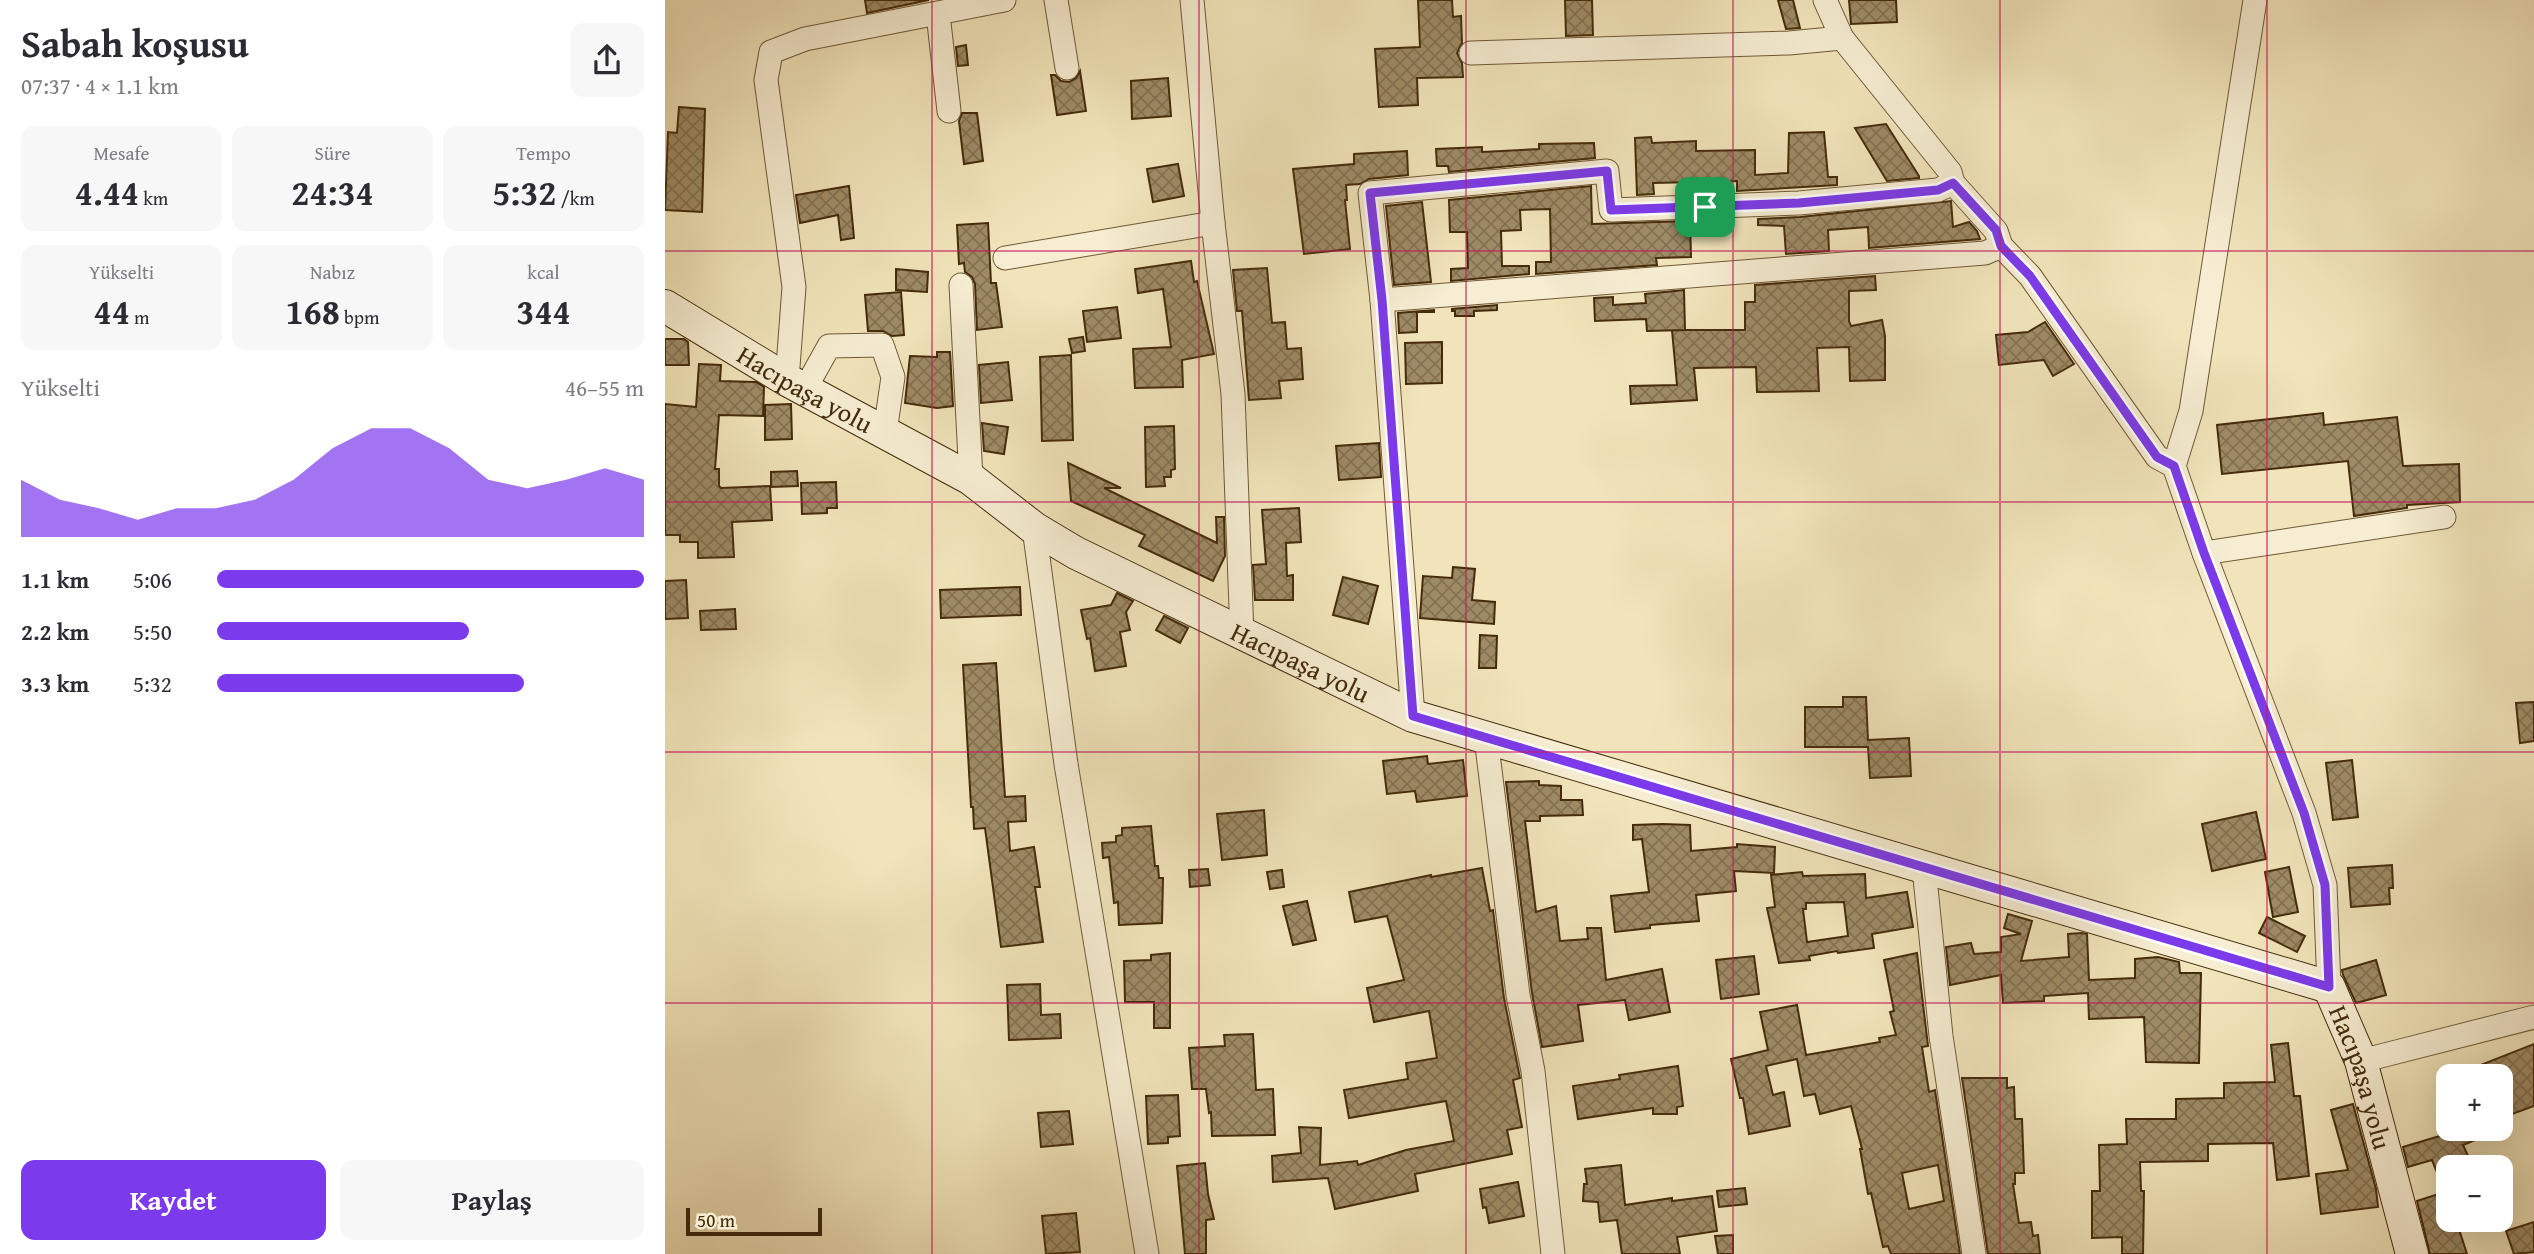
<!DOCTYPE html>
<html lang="tr">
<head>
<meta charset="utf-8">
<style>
  body { margin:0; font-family:"Gentium Book Plus",serif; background:#f7f7f7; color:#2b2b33; height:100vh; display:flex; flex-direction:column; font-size:26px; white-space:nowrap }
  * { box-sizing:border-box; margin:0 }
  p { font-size:23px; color:#7c7c81 }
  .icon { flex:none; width:38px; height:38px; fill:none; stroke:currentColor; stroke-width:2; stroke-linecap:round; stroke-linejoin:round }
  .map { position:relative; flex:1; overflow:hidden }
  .details { display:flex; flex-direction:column; background:#fff; width:665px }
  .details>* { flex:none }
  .buttons { position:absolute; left:1771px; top:1064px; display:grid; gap:14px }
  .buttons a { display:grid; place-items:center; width:77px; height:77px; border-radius:14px; background:#fff; box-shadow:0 7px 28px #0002; font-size:35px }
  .scale { position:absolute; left:21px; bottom:18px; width:136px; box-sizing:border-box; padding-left:7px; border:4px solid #452b0b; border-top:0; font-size:19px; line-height:24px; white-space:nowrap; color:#452b0b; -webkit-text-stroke:5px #f6edd2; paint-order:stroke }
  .pin { position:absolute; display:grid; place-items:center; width:60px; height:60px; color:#fff; margin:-30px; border-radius:14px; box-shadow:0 4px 10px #0006 }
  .round { display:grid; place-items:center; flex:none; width:74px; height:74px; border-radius:14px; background:#f7f7f7 }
  .summary { display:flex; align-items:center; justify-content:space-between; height:119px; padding:0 21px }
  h1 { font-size:38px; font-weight:700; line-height:52px }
  .stats { display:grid; grid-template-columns:repeat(3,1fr); gap:10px; height:119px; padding:7px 21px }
  .stats div { display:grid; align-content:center; border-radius:14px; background:#f7f7f7; text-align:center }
  .stats b { font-size:35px; font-weight:700 }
  .stats small { font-size:19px; font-weight:400 }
  .stats p { font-size:19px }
  .chart { height:196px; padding:14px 21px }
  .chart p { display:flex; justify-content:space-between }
  .chart svg { width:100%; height:126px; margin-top:7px; fill:#7c3aed; opacity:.7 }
  .primary-button { display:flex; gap:14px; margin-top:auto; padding:14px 21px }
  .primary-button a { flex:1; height:80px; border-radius:14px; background:#7c3aed; color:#fff; font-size:28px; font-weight:700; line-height:80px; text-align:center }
  .primary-button a+a { background:#f7f7f7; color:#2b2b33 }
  ul { padding:0 21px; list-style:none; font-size:23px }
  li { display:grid; grid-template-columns:112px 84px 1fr; align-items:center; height:52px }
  li i { height:18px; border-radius:9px; background:#7c3aed }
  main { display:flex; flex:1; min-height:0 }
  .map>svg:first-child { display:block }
  .building { fill:url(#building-cross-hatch); stroke:#452b0b; stroke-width:2; fill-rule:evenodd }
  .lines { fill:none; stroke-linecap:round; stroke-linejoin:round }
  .minor-casing { stroke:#705937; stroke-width:25 }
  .secondary-casing { stroke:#452b0b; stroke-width:34 }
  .minor { stroke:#f6edd2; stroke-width:23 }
  .secondary { stroke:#f6edd2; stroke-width:32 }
  .route-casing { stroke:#fff; stroke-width:14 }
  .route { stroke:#7c3aed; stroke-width:9 }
  .grid { fill:none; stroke:#c2185b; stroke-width:2; stroke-opacity:0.55 }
  .labels { text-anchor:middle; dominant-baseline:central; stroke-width:5; stroke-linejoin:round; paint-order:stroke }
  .street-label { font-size:26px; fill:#452b0b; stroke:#f6edd2 }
</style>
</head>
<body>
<main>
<section class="details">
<div class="summary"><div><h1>Sabah koşusu</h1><p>07:37 · 4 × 1.1 km</p></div><a class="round"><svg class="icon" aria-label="share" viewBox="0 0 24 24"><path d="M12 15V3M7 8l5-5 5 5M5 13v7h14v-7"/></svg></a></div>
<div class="stats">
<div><p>Mesafe</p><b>4.44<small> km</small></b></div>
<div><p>Süre</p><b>24:34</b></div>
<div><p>Tempo</p><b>5:32<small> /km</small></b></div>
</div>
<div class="stats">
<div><p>Yükselti</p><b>44<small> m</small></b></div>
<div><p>Nabız</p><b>168<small> bpm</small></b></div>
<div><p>kcal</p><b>344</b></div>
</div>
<div class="chart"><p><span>Yükselti</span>46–55 m</p>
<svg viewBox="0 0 160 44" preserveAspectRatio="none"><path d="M0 44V24L10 31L20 34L30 38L40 34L50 34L60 31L70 24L80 13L90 6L100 6L110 13L120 24L130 27L140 24L150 20L160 24V44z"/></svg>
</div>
<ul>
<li><b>1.1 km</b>5:06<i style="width:100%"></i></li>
<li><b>2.2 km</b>5:50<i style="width:59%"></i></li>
<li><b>3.3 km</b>5:32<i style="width:72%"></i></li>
</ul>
<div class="primary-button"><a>Kaydet</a><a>Paylaş</a></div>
</section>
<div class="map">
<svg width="1869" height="1254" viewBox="0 0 1869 1254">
  <defs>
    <pattern id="building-cross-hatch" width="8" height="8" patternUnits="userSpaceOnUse" patternTransform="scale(1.75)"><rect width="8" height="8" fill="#9e8b66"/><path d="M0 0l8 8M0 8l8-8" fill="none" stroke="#837252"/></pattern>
  </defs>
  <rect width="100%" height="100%" fill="#f1e4ba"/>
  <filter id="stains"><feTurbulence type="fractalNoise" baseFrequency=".00286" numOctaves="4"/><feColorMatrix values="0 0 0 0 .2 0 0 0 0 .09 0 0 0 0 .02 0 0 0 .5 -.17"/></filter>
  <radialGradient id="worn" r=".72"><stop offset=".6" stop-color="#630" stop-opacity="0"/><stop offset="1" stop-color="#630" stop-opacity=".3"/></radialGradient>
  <g class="building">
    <polygon points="200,0 264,0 202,13"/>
    <polygon points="753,0 787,0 788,17 796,16 797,43 792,53 797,63 798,77 752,78 753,105 714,107 710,49 755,47"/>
    <polygon points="900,0 927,0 928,35 901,36"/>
    <polygon points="1113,0 1128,0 1135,28 1121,29"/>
    <polygon points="1184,0 1231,0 1232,22 1186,24"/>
    <polygon points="301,45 303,65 293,66 291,47"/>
    <polygon points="415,71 421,111 392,115 386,75 390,75 396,81 404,82 411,78"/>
    <polygon points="503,78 506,116 467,119 466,81"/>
    <polygon points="14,107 40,109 37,212 0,210 3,132 12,133"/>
    <polygon points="297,113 312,113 318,161 299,164 294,121"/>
    <polygon points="1221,124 1254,176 1254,178 1222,181 1190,128"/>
    <polygon points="1159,132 1163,177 1172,177 1172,185 1072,191 1072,181 988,183 989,194 972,195 970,138 986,137 987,143 1031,141 1031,151 1090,150 1090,175 1123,173 1124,133"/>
    <polygon points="929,143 930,158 784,172 783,166 772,166 771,149 817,147 817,152 874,149 874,144"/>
    <polygon points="742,151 743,175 704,179 695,184 681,185 682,200 680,200 685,249 639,254 628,169 689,164 689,154"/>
    <polygon points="513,164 519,196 488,202 482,169"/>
    <polygon points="184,186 189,238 176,240 173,215 135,223 131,195"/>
    <polygon points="926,186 927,224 1025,221 1026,257 991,258 992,265 871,274 871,262 886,262 885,209 855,210 856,230 836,231 837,266 864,266 864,274 786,281 786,269 803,268 802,232 785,232 784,200"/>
    <polygon points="1286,201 1288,227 1304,222 1312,231 1315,239 1204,248 1203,227 1163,230 1164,251 1121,254 1119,226 1093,225 1093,219 1135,217"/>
    <polygon points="757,202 766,282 729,285 721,206"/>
    <polygon points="1056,220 1055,229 1032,229 1032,221"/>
    <polygon points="323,223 326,283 331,283 337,327 312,330 310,284 307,277 300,272 299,263 294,264 292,225"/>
    <polygon points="526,261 529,282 532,281 549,354 517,360 518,387 470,388 468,349 506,347 498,289 473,293 470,269"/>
    <polygon points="602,268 607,323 620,322 622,349 636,348 638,379 614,381 616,398 584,400 577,311 572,311 568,270"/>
    <polygon points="231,269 263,272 262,292 231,290"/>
    <polygon points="1210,276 1211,290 1184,291 1184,321 1186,326 1217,320 1220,336 1220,380 1185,381 1184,347 1152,348 1154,391 1092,392 1091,367 1029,368 1032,400 966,404 965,386 1012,385 1007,330 1080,330 1080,302 1090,302 1090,285"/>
    <polygon points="1019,290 1020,330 982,331 981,319 930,321 929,298 948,297 948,305 981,303 980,294"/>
    <polygon points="236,292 239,335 227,336 218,331 203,331 200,295"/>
    <polygon points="832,305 832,310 809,311 809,316 790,316 790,311 787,311 787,309"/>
    <polygon points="452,307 456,338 422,342 418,311"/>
    <polygon points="769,310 769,312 752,312 752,332 734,333 733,313"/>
    <polygon points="1380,322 1409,364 1388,376 1379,360 1334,365 1331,335 1363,332"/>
    <polygon points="418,337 420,351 407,353 404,339"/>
    <polygon points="0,339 19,339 23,342 24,365 0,365"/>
    <polygon points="777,342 777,383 741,384 740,343"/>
    <polygon points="272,352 285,352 288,406 272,408 240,403 245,356 272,357"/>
    <polygon points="406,355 408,440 377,441 375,357"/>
    <polygon points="343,362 347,400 316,403 314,365"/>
    <polygon points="34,364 56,365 55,381 91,382 99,387 98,416 54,415 50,469 54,469 54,486 56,488 105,486 107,520 67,522 69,557 33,558 33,542 15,542 15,535 0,535 0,404 31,407"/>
    <polygon points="126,404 127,439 100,440 100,405"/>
    <polygon points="1658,413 1659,425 1732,417 1738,466 1794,464 1795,502 1742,505 1742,508 1689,516 1683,461 1557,474 1552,425"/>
    <polygon points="317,423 343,427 339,454 319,451"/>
    <polygon points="509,426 510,469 506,470 506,477 499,477 500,486 481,487 480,427"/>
    <polygon points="714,443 716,477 674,480 671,446"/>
    <polygon points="403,463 456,488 439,488 552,543 551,517 559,517 560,556 548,581 474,546 480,535 406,501"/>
    <polygon points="132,471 133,486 106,487 106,472"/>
    <polygon points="171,482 172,508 162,508 162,513 137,514 136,483"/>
    <polygon points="634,508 636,542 621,543 622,576 628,575 628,600 590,600 588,565 601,564 597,510"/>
    <polygon points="788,567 810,569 807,600 830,602 829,624 755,618 758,576 787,578"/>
    <polygon points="678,577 713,586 703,624 668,615"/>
    <polygon points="21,580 23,618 0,619 0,581"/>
    <polygon points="355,587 356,615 276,618 275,590"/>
    <polygon points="452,593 468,601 461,612 465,630 455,632 461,666 430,671 425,638 422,639 416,610 446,605"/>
    <polygon points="70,609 71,629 36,630 35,611"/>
    <polygon points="499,616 523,628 515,643 491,630"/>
    <polygon points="815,635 832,636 831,668 814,668"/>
    <polygon points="331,663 340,797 360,796 361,821 343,822 345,851 369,847 375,887 370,887 378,942 336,947 320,828 309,829 308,807 306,807 298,665"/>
    <polygon points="1178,697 1201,697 1203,740 1244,738 1246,776 1205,778 1203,747 1140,747 1140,707 1178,707"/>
    <polygon points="1869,702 1869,741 1855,743 1851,703"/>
    <polygon points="762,756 763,764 798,760 802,796 752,802 750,791 722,794 718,761"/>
    <polygon points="1687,760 1693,817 1668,820 1661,763"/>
    <polygon points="874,781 874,785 896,786 896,800 917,800 918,815 875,816 875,821 860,821 871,912 891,906 895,941 923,939 922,928 936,928 941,980 997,969 1005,1012 964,1020 960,1000 913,1005 918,1041 877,1047 867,993 841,782"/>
    <polygon points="599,810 602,855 557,860 552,814"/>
    <polygon points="1591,812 1601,859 1547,871 1537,824"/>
    <polygon points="998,824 1025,825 1026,851 1072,847 1072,844 1110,847 1109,873 1069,871 1071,891 1031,895 1034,921 985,925 985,928 950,932 946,896 984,892 977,839 968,840 968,825"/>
    <polygon points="486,826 490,866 493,866 494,878 498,878 497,923 454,925 453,902 449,903 444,857 438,858 437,843 451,842 451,836 457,835 457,828"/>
    <polygon points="1727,865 1728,888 1724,888 1725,904 1686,907 1683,868"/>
    <polygon points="1624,867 1633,912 1608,917 1600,872"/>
    <polygon points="817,868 825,911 828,910 839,998 855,1078 848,1080 857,1127 842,1130 847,1154 750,1174 753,1191 670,1209 663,1178 608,1182 607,1156 636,1153 634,1127 656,1128 655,1165 692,1161 693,1165 741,1150 789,1141 781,1101 684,1118 679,1090 743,1079 741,1063 772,1058 764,1011 709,1022 702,988 739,980 722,916 690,922 684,892 766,875 766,877"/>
    <polygon points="543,869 545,885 525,887 524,870"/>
    <polygon points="617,870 619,887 605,889 602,872"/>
    <path d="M 1137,872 L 1138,876 L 1200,874 L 1201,898 L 1242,892 L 1248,927 L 1207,934 L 1209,948 L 1173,953 L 1172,951 L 1144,956 L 1145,960 L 1114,963 L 1102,908 L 1110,907 L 1106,875 ZM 1179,902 L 1183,936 L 1142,942 L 1138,909 L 1141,909 L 1141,903 Z"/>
    <polygon points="642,901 651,940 628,945 618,906"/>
    <polygon points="1343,914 1367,921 1356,961 1404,957 1403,934 1417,933 1422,934 1424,980 1470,978 1470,959 1493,957 1514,962 1515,973 1536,973 1534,1063 1481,1062 1479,1017 1424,1019 1423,993 1379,996 1379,1001 1338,1003 1336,975 1285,985 1281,947 1306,943 1309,954 1336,952 1336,937 1356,934 1339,928"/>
    <polygon points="1602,917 1640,936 1632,952 1594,933"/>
    <polygon points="505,953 505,1028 489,1028 489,1002 460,1002 459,961 486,960 486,955"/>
    <path d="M 1252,953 L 1263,1046 L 1257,1047 L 1264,1092 L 1270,1090 L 1295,1254 L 1226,1254 L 1223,1246 L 1218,1247 L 1206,1193 L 1203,1194 L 1195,1149 L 1197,1149 L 1186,1106 L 1155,1114 L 1150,1094 L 1139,1096 L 1132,1059 L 1101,1066 L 1108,1095 L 1119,1092 L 1125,1126 L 1084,1134 L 1078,1098 L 1075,1098 L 1066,1059 L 1103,1050 L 1095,1012 L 1132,1005 L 1141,1055 L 1215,1042 L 1214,1038 L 1231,1035 L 1225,1012 L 1229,1011 L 1219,960 ZM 1273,1165 L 1279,1201 L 1244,1209 L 1237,1173 Z"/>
    <polygon points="1089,956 1094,994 1056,999 1051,960"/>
    <polygon points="1711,960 1721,995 1691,1003 1678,975 1677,970"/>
    <polygon points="375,984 376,1015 395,1014 396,1038 344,1040 342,985"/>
    <polygon points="588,1034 591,1090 608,1089 610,1135 547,1136 546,1112 544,1113 541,1089 527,1089 524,1048 560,1046 559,1035"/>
    <polygon points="1623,1043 1629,1096 1635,1096 1644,1176 1612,1180 1608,1143 1543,1144 1543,1161 1475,1162 1476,1191 1479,1191 1478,1254 1457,1254 1457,1237 1427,1238 1427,1191 1435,1191 1434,1145 1462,1144 1461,1119 1511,1119 1511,1099 1559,1098 1559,1083 1610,1082 1606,1045"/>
    <polygon points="1869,1044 1869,1106 1836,1118 1836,1076 1788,1076"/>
    <polygon points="1013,1066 1018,1106 1012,1107 1012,1114 988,1114 988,1108 913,1119 908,1086 955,1079 954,1075"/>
    <polygon points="1297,1078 1342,1078 1342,1088 1349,1087 1350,1119 1357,1119 1359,1173 1350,1173 1350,1184 1348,1184 1354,1223 1366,1222 1368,1236 1373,1235 1375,1254 1323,1254"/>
    <polygon points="513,1095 515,1136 503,1137 503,1143 483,1144 481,1096"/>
    <polygon points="1688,1104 1711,1189 1713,1207 1656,1214 1651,1174 1683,1170 1666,1110"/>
    <polygon points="404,1111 408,1144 376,1147 373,1113"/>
    <polygon points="1798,1129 1836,1129 1798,1145 1808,1167 1783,1167 1783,1220 1791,1220 1802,1254 1765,1254 1752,1201 1780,1192 1767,1160 1743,1167 1738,1147"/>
    <polygon points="540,1163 543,1194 549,1219 541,1220 541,1254 520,1254 512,1166"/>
    <polygon points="956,1165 960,1205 1007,1198 1007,1201 1047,1196 1052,1231 1012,1237 1015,1254 957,1254 952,1220 935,1222 933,1202 918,1201 919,1184 922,1184 920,1169"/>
    <polygon points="853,1182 859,1216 824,1223 821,1207 818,1208 815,1189"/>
    <polygon points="1080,1188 1082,1204 1054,1207 1052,1191"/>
    <polygon points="411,1213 415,1252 381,1254 377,1216"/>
    <polygon points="1869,1222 1869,1252 1849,1254 1841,1231"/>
    <polygon points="1068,1235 1068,1254 1053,1254 1050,1236"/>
  </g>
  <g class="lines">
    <g class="minor-casing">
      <g id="minor">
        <polyline points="391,0 402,68"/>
        <polyline points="527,0 548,223 568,394 577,635"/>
        <polyline points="1160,0 1177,38 1285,172 1288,183 1331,231 1336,246 1365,276 1492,457 1509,466"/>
        <polyline points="1590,0 1526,411 1509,466 1539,553 1639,813 1660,885 1664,987"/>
        <polyline points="273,14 284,111"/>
        <polyline points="806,53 1124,43 1177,38"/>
        <polyline points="340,258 548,223"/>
        <polyline points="296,285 306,479"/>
        <polyline points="717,300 1320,253 1336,246"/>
        <polyline points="122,380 129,287 101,80 106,52 140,39 339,0"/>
        <polyline points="140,389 164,346 217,345 228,377 220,432"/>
        <polyline points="369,528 401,764 482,1254"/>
        <polyline points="1539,553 1779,517"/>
        <polyline points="748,716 717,300 705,193 942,171 946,210 1134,203 1273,190 1288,183"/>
        <polyline points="821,738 853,995 868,1071 888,1254"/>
        <polyline points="1259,868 1276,1036 1309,1254"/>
        <polyline points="1696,1061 1869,1017"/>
      </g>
    </g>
    <g class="secondary-casing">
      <g id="secondary">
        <path id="s1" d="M 0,306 L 122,380 L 306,479 L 369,528 L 411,553 L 748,716 L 1664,987 L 1696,1061 L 1747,1254"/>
      </g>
    </g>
    <use href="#minor" class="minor"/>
    <use href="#secondary" class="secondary"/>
  </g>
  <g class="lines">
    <g class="route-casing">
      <polygon id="route" points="942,171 946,210 1134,203 1273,190 1288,183 1331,230 1336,246 1365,276 1492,457 1509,466 1539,553 1639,813 1660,885 1664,987 748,716 717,300 705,193"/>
    </g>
    <use href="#route" class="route"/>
  </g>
  <path class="grid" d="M 267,0 L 267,1254M 534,0 L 534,1254M 801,0 L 801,1254M 1068,0 L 1068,1254M 1335,0 L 1335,1254M 1602,0 L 1602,1254M 0,251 L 1869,251M 0,502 L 1869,502M 0,752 L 1869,752M 0,1003 L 1869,1003"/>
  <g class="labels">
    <g class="street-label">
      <text stroke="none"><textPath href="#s1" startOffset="163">Hacıpaşa yolu</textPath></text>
      <text stroke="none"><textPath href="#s1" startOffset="730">Hacıpaşa yolu</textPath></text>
      <text stroke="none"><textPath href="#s1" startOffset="1906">Hacıpaşa yolu</textPath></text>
    </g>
  </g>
  <rect width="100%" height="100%" filter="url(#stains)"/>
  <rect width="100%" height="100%" fill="url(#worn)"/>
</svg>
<div class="buttons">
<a>+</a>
<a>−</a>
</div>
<div class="scale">50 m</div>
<div class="pin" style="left:1040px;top:207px;background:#1e9e55"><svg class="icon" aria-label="arrive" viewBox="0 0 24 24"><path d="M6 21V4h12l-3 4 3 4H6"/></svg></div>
</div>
</main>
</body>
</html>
